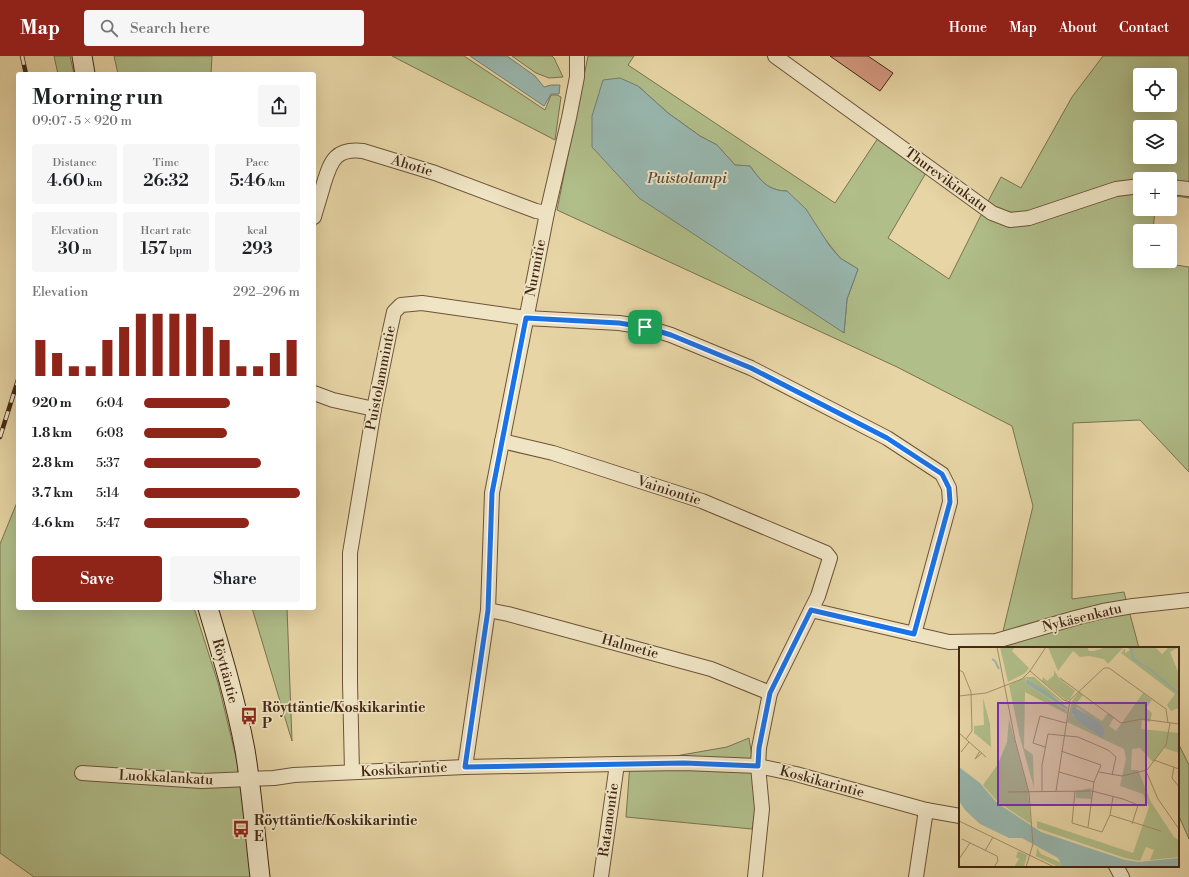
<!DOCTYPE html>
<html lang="en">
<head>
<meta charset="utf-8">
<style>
  body { margin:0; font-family:"Libre Bodoni",serif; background:#f6f6f6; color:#202124; height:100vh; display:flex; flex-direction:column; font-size:15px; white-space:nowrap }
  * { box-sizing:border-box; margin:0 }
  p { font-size:13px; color:#757577 }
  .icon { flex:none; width:22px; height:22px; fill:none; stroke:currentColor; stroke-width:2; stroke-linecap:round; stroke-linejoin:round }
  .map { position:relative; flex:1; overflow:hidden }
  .side { position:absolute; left:16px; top:16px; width:300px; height:538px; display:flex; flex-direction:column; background:#fff; border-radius:4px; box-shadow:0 4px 16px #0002 }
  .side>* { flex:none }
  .buttons { position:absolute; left:1133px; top:12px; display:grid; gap:8px }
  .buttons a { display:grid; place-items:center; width:44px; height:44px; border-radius:4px; background:#fff; box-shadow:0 4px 16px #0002; font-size:20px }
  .pin { position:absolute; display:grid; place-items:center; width:34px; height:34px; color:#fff; margin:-17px; border-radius:8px; box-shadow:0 2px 6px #0006 }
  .round { display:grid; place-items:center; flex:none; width:42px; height:42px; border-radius:4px; background:#f6f6f6 }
  .overview { display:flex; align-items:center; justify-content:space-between; height:68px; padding:0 16px }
  h1 { font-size:22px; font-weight:600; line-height:30px }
  .stats { display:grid; grid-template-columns:repeat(3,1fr); gap:6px; height:68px; padding:4px 16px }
  .stats div { display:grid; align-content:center; border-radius:4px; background:#f6f6f6; text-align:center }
  .stats b { font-size:17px; font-weight:600 }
  .stats small { font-size:11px; font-weight:400 }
  .stats p { font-size:11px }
  .chart { height:112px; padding:8px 16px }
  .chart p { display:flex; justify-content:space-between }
  .chart svg { width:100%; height:72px; margin-top:4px; stroke:#8f2418; stroke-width:6 }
  .button { display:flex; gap:8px; margin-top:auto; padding:8px 16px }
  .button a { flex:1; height:46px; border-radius:4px; background:#8f2418; color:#fff; font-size:16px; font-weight:600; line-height:46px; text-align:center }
  .button a+a { background:#f6f6f6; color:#202124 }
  ul { padding:0 16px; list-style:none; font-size:13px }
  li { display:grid; grid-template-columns:64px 48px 1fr; align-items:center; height:30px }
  li i { height:10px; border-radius:5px; background:#8f2418 }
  header { display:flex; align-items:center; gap:24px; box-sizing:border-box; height:56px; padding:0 20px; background:#8f2418; color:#fff }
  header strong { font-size:19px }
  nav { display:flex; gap:22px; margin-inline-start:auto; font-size:14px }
  .search { width:280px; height:36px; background:#f6f6f6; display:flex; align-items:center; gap:10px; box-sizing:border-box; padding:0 14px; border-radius:4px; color:#757577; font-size:15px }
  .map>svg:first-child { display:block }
  .green { fill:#b0be8a; stroke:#7a724e; fill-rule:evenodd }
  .water { fill:#98b7af; stroke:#767d71 }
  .building { fill:#d3977f; stroke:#442713 }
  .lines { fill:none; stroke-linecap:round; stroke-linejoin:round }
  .street-casing { stroke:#6d5238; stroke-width:16 }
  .secondary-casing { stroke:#442713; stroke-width:21 }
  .street { stroke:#efe4c4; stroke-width:14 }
  .secondary { stroke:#efe4c4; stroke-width:19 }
  .rail-casing { stroke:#442713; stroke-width:4.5 }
  .rail { stroke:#efe4c4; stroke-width:3; stroke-dasharray:9; stroke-linecap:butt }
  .route-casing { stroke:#fff; stroke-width:8 }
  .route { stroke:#1a73e8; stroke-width:5 }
  .labels { text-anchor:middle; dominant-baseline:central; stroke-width:3.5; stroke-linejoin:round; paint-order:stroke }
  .street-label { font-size:14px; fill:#442713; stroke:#efe4c4 }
  .poi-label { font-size:14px; font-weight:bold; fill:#442713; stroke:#efe4c4; text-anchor:start }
  .water-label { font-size:15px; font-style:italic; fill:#594b3a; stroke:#efe4c4 }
  .inset-river { fill:none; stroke:#98b7af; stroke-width:2 }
  .inset-road { fill:none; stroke:#a68f6b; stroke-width:1 }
  .view { fill:#7b2cbf; fill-opacity:0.15; stroke:#7b2cbf; stroke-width:2 }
  .inset-edge { fill:none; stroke:#442713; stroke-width:2 }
</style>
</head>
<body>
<header>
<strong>Map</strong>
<div class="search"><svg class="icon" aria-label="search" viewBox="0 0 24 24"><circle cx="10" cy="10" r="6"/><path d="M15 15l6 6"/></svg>Search here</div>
<nav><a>Home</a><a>Map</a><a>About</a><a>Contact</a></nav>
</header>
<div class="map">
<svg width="1189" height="821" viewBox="0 0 1189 821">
  <rect width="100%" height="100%" fill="#e7d5a5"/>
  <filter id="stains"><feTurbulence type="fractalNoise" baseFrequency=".005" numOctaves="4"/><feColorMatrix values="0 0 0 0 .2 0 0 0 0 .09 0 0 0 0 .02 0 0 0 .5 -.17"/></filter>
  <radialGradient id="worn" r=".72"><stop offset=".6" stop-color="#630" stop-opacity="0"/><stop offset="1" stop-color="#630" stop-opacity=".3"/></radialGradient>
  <g class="green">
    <polygon points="54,0 70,0 74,18 58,18"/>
    <polygon points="114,0 212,0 211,18 118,18"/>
    <polygon points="392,0 464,0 545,54 551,39 557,39 561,41 555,84"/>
    <polygon points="512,0 552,0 554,2 563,21 549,22 536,17"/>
    <path d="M 588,0 L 634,0 L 628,9 L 835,147 L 882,76 L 930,110 L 888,182 L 949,223 L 986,149 L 1001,121 L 1021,132 L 1072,41 L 1103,0 L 1189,0 L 1189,142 L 1170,139 L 1170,123 L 1140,123 L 1140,153 L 1155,153 L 1153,175 L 1140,175 L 1140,205 L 1149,205 L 1189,211 L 1189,416 L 1140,364 L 1073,367 L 1072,543 L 1124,536 L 1139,592 L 999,592 L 1033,450 L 1012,370 L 897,311 L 557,154 ZM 1140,19 L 1170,19 L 1170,49 L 1140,49 ZM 638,30 L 668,57 L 700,80 L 717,89 L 735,109 L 750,110 C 760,124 768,135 787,135 L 840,202 L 858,213 L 847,243 L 844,277 ZM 1140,71 L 1170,71 L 1170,101 L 1140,101 Z"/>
    <polygon points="18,444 18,552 194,552 218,627 237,705 252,821 34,821 0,797 0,488"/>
    <polygon points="252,552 287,552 292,685"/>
    <polygon points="749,682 758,738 752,773 626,761 630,708 727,691"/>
    <polygon points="1178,687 1189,709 1189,783 1178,758"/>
  </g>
  <g class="water">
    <polygon points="470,0 507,0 535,20 544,31 551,29 560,29 559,38 551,38 544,50"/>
    <path d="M 620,22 L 638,30 L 668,57 L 700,80 L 717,89 L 735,109 L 750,110 C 760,124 768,135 787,135 L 806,153 L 829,189 L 840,202 L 858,213 L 847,243 L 844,277 L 639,142 L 592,91 L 592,60 L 603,24 Z"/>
  </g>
  <polygon class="building" points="830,0 868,0 893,17 880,35"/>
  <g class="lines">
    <g class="street-casing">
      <g id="street">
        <polyline points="775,0 992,157 1010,164 1029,162 1116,133 1140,130"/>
        <polyline points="1170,131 1189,133"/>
        <path d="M 314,161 C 317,150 321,138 324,127 C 331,104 336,92 363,95 L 435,117 L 536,155 L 547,157"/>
        <polyline points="314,337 333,344 374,353"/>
        <polyline points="502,385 553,397 702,445 826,497 830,502 818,540 811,554 770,637 759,692 758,710 762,753 755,821"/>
        <polyline points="488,554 508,558 711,613 770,637"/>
        <polyline points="811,554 949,586 996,585 1075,562 1103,555 1133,550 1189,544"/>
        <polyline points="465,711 488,554 492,437 547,157 569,62 577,21 577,0"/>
        <polyline points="352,716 350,626 350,497 374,353 390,274 394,256 401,249 422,247 526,262 619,267 645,271 671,279 751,312 887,382 942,418 949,432 950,446 914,578"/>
        <polyline points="82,717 202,725 274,722 294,719 465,711 617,708 684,707 758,710 796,718 926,754 960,760"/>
        <polyline points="1116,810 1122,821"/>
        <polyline points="601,821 617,708"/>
        <polyline points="916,821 926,754"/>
      </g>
    </g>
    <g class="secondary-casing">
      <g id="secondary">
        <polyline points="82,0 85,18"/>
        <path d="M 208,552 C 222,599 236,646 245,694 C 252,736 255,779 260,821"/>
      </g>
    </g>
    <use href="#street" class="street"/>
    <use href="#secondary" class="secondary"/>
    <g class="rail-casing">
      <g id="rail">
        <polyline points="22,0 26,18"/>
        <polyline points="0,381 18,324"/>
      </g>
    </g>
    <use href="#rail" class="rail"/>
  </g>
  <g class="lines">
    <g class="route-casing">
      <polygon id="route" points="526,262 619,267 645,271 671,279 751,312 887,382 942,418 949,432 950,446 914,578 811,554 770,637 759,692 758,710 684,707 465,711 488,554 492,437"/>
    </g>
    <use href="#route" class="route"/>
  </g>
  <defs>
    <g id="bus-bare" transform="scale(1.38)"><path d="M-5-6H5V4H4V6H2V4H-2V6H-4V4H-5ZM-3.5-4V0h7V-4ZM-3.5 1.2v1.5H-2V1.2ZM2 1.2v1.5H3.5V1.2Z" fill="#8f2418" stroke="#efe4c4" stroke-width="2.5" paint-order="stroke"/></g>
  </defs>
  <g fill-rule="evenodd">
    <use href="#bus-bare" x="249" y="660"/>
    <use href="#bus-bare" x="241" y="773"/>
  </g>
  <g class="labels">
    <g class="street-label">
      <text transform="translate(412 110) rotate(17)">Ahotie</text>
      <text transform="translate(946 124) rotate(36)">Thurevikinkatu</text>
      <text transform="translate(536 212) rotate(-79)">Nurmitie</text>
      <text transform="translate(381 322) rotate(-79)">Puistolammintie</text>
      <text transform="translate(669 435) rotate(18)">Vainiontie</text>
      <text transform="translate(1082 562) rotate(-14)">Nykäsenkatu</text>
      <text transform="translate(630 591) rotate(15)">Halmetie</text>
      <text transform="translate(225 615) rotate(75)">Röyttäntie</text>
      <text transform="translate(404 714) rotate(-3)">Koskikarintie</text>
      <text transform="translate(166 722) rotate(3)">Luokkalankatu</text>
      <text transform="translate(822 726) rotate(15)">Koskikarintie</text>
      <text transform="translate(609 764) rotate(-82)">Ratamontie</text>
    </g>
    <g class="poi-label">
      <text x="262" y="652">Röyttäntie/Koskikarintie<tspan x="262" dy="16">P</tspan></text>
      <text x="254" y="765">Röyttäntie/Koskikarintie<tspan x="254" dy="16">E</tspan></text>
    </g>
    <g class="water-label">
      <text x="687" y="122">Puistolampi</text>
    </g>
  </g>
  <g transform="translate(959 591)">
    <rect width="220" height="220" fill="#e7d5a5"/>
    <path d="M 41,0 L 56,0 L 53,4 L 70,21 L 66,26 L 49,35 ZM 89,0 L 128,0 L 130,4 L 135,4 L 148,0 L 165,0 L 149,17 L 145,12 L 130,9 L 121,10 L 114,4 L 99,24 ZM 168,0 L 196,0 L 203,7 L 210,0 L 220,0 L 211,5 L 220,27 L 220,61 L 212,64 L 208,58 L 216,47 L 162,6 L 166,1 L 166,6 L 171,3 ZM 95,23 L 100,31 L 116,44 L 110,53 L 107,53 L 83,34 L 84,30 L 88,34 L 95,28 ZM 67,30 L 75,30 L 109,59 L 67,31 L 66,36 L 107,63 L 109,61 L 108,67 L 66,45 L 65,101 L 74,108 L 75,141 L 61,91 L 50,38 ZM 42,42 L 69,144 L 72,177 L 39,155 L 24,138 L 39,117 L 48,95 L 50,72 ZM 120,45 L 124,48 L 117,57 L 143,74 L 149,66 L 155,70 L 150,79 L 157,84 L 184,46 L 193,53 L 187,61 L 193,66 L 191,75 L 183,73 L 182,82 L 220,86 L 220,106 L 205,101 L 194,115 L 181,101 L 173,102 L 172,123 L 179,123 L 192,155 L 215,190 L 220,193 L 220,210 L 191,213 L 195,203 L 187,200 L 181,214 L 166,211 L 78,181 L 78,174 L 174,206 L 190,160 L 184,147 L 161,139 L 167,112 L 165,102 L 108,75 L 113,54 ZM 118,60 L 146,83 L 144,90 L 113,68 ZM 24,51 L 31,77 L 32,100 L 15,86 L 15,79 L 25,78 ZM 132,141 L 133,152 L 117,151 L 117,144 ZM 78,201 L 82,207 L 112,220 L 99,220 L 77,209 ZM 59,204 L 68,208 L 65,220 L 55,220 L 60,212 L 57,210 Z" fill="#b0be8a" fill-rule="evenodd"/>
    <path d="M 68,32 L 86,43 L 109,61 L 107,62 L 66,36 ZM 114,59 L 139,75 L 146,83 L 144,91 L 119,74 L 113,67 ZM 0,120 L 21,136 L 38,156 L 82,185 L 166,213 L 180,215 L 220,211 L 220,220 L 112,220 L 103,218 L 99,211 L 63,191 L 50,191 L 21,177 L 6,163 L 0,154 Z" fill="#98b7af"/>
    <path class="inset-river" d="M 172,0 L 174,12 L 192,23 L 220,47M 33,12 L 36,14 L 40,22"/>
    <path class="inset-road" d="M 38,0 L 56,93 L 70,146 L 74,197 L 67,220M 0,23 L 4,25 L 12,45 L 13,84 L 7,92M 71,24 L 105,53 L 111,55M 101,31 L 162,76 L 183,72 L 220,77M 0,49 L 27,46 L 63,32 L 71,24 L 87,0M 0,86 L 27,110M 86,100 L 74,96 L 81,69 L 107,76M 21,104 L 16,112 L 23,106M 102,104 L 142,118 L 135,135 L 129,180M 2,105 L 10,95M 195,113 L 220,122M 215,120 L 213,131 L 220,140M 187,124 L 199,152 L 220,182M 100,125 L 135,135M 140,125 L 163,129 L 188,123 L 207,98 L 211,76M 97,144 L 111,53 L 145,21 L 150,21 L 207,62 L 209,76M 116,144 L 113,176 L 143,185 L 151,168 L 154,150M 49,145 L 133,144 L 164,152 L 179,158 L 173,177M 83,145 L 83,118 L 89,87 L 119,90 L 149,103 L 157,110 L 153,128M 151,168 L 202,184M 0,174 L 95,220M 3,192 L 38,209 L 39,214 L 35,220M 26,204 L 34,190M 0,212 L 11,196"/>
    <path class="view" d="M 39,56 L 187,56 L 187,158 L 39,158 Z"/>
    <rect width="220" height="220" class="inset-edge"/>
  </g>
  <rect width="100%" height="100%" filter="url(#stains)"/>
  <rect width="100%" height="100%" fill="url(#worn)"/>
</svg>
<div class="buttons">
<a><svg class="icon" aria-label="locate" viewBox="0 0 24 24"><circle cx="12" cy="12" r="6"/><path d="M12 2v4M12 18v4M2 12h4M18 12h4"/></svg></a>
<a><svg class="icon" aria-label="layers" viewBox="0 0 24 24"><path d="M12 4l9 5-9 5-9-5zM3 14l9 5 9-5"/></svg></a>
<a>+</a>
<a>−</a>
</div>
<div class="pin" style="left:645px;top:271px;background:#1e9e55"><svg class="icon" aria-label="arrive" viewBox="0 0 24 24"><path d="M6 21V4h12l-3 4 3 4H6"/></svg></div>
<section class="side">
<div class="overview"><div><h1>Morning run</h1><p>09:07 · 5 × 920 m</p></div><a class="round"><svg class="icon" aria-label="share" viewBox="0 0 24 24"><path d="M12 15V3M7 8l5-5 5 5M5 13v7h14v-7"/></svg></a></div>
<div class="stats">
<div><p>Distance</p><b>4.60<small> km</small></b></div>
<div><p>Time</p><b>26:32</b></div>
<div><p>Pace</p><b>5:46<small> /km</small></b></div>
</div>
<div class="stats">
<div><p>Elevation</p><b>30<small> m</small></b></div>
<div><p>Heart rate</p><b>157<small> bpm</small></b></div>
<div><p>kcal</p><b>293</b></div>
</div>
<div class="chart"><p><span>Elevation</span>292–296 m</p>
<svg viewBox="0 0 160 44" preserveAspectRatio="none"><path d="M5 44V22M15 44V30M25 44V38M35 44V38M45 44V22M55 44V14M65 44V6M75 44V6M85 44V6M95 44V6M105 44V14M115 44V22M125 44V38M135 44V38M145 44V30M155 44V22"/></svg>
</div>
<ul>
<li><b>920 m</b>6:04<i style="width:55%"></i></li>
<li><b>1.8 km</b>6:08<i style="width:53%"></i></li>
<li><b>2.8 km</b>5:37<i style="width:75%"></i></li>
<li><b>3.7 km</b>5:14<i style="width:100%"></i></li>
<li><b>4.6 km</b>5:47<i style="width:67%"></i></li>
</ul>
<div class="button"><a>Save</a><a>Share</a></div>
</section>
</div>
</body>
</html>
